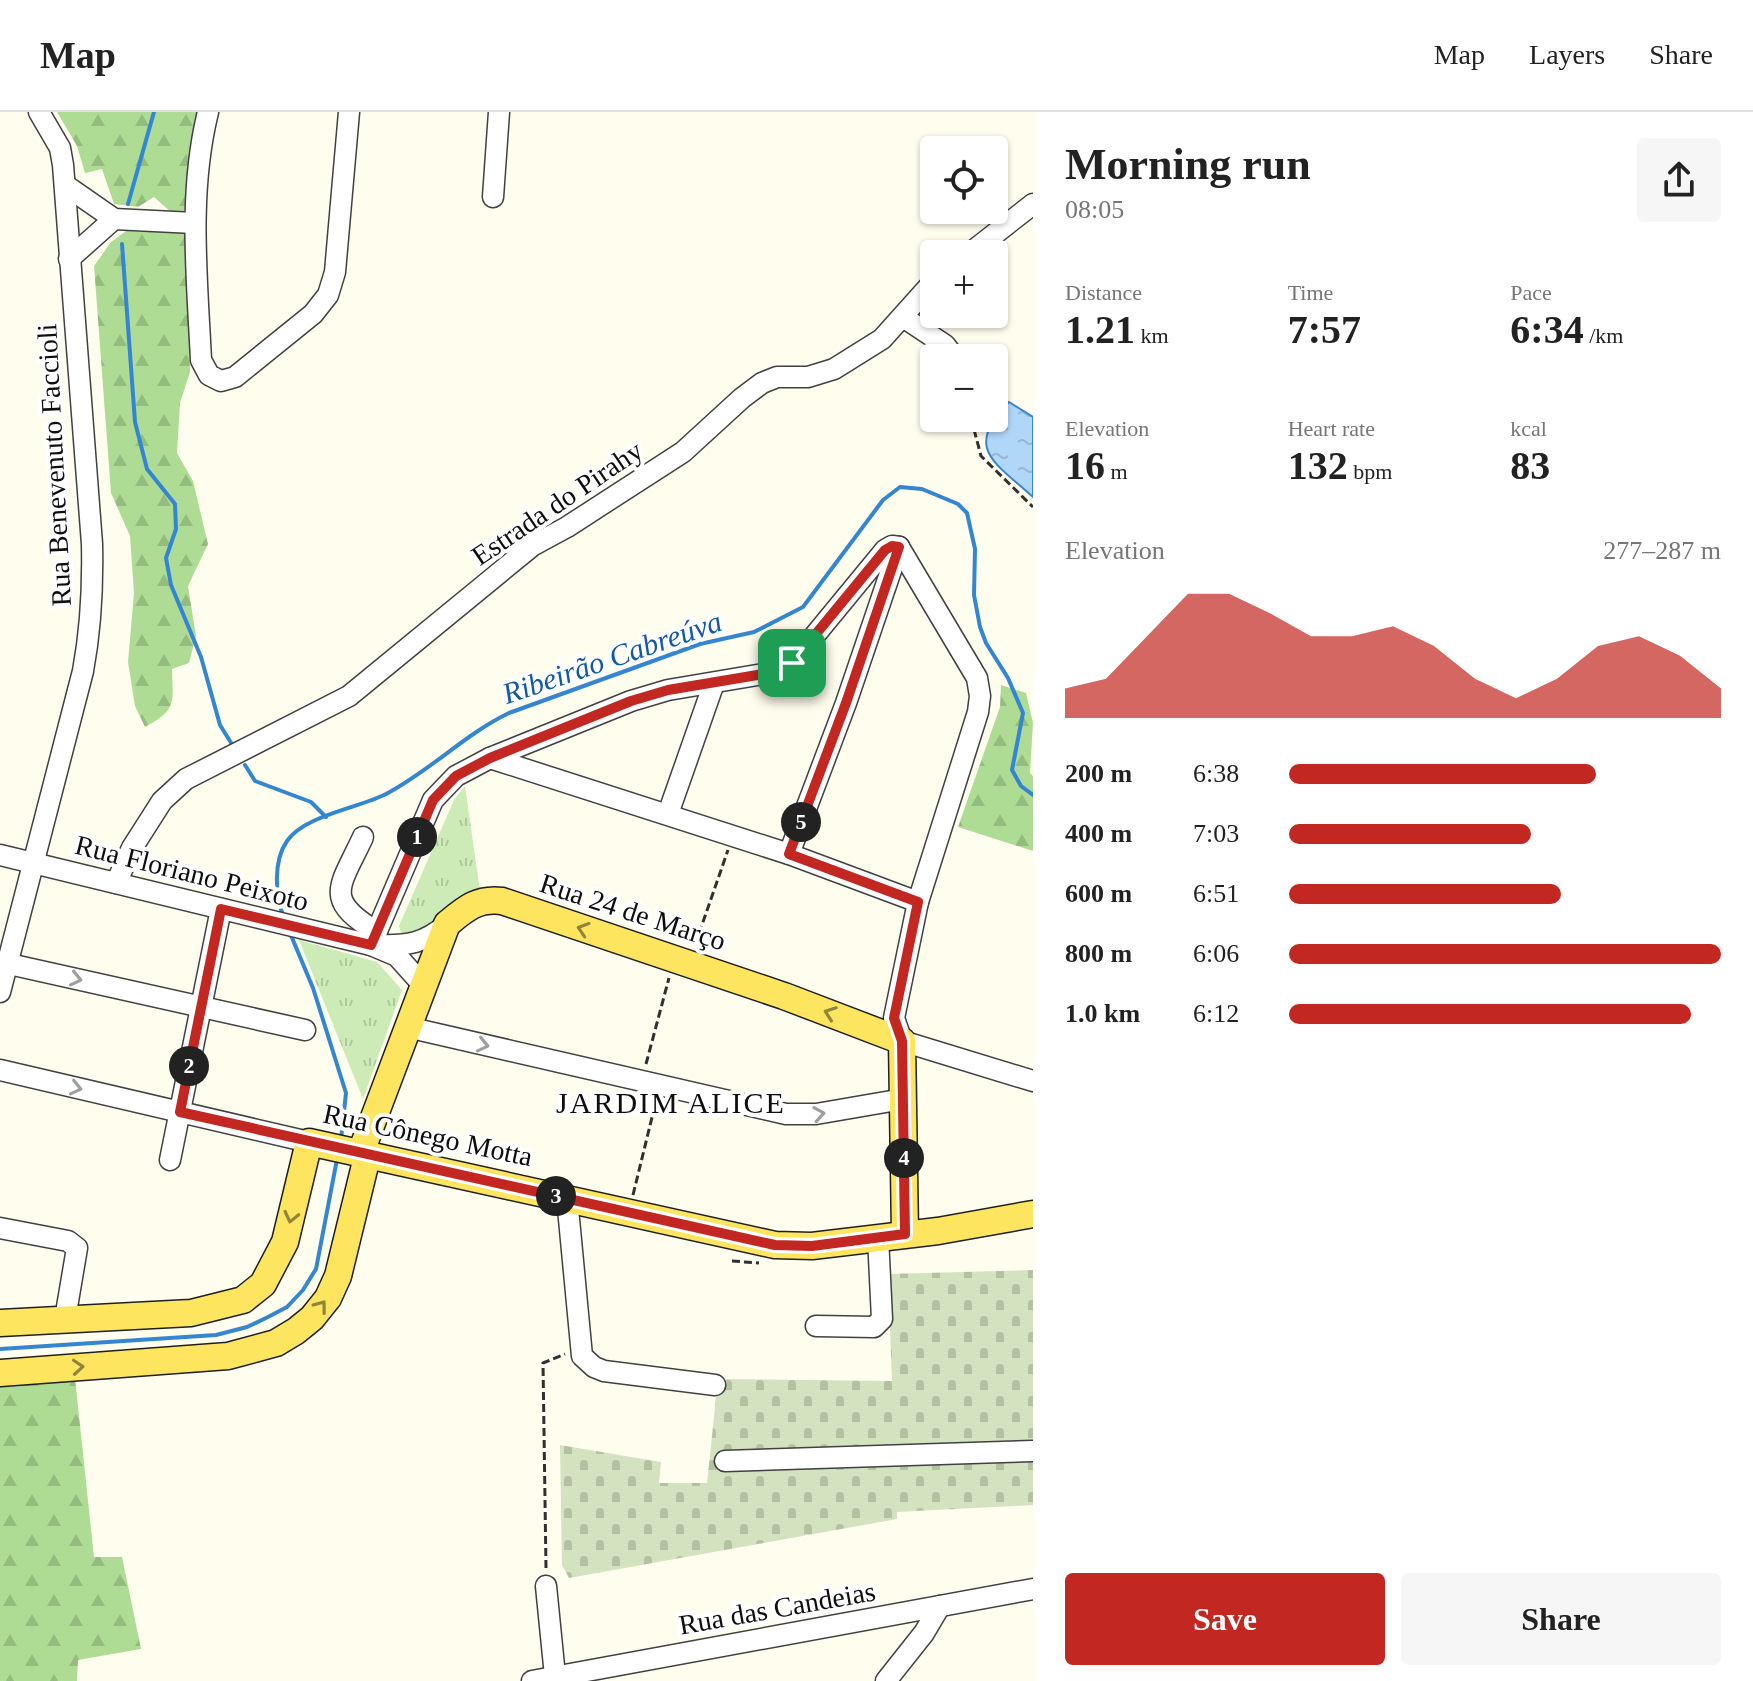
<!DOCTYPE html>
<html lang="en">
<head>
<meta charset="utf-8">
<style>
  body { margin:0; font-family:Georgia,serif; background:#f6f6f6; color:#222; height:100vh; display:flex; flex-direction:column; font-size:30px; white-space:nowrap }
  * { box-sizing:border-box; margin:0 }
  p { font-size:26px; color:#767676 }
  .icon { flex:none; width:44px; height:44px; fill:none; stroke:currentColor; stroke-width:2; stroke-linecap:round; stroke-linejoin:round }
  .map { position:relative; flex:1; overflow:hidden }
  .drawer { display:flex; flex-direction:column; background:#fff; width:720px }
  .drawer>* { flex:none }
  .buttons { position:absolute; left:920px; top:24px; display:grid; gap:16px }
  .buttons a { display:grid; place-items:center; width:88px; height:88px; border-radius:8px; background:#fff; box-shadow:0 2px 6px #0004; font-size:40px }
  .pin { position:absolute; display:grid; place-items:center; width:68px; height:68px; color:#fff; margin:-34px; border-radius:16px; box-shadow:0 4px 12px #0006 }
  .km { position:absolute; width:40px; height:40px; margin:-20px; border-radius:50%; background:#222; color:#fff; font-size:22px; line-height:40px; text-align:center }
  .round { display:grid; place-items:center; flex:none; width:84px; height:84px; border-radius:8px; background:#f6f6f6 }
  .headline { display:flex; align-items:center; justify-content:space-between; height:136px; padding:0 32px }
  h1 { font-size:44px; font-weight:800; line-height:60px }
  .stats { display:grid; grid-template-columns:repeat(3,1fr); gap:12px; height:136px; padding:8px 32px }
  .stats div { display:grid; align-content:center }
  .stats b { font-size:40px; font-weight:800 }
  .stats small { font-size:22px; font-weight:400 }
  .stats p { font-size:22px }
  .chart { height:224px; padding:16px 32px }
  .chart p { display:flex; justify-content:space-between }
  .chart svg { width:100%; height:144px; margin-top:8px; fill:#c32721; opacity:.7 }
  .button { display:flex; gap:16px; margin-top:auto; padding:16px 32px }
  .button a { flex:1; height:92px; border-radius:8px; background:#c32721; color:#fff; font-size:32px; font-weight:800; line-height:92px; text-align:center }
  .button a+a { background:#f6f6f6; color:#222 }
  ul { padding:0 32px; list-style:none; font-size:26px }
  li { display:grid; grid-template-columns:128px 96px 1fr; align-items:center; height:60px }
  li i { height:20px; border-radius:10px; background:#c32721 }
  header { display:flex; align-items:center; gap:48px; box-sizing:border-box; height:112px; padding:0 40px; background:#fff; border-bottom:2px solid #e0e0e0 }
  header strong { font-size:38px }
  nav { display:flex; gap:44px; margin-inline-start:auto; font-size:28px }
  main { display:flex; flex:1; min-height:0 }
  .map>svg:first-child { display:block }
  .forest { fill:url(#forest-firs) }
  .cemetery { fill:url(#cemetery-stones) }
  .park { fill:url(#park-tufts) }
  .water { fill:url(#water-ripples); stroke:#3586d2; stroke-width:2 }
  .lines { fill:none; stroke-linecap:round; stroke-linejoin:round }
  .stream { stroke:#3586d2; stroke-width:4 }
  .minor-casing { stroke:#414141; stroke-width:23 }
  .major-casing { stroke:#1f1f1f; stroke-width:29 }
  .path { stroke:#303030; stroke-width:3; stroke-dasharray:8 4; stroke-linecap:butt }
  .minor { stroke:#fff; stroke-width:20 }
  .major { stroke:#fde560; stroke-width:26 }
  .oneway { stroke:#91843b }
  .oneway2 { stroke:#9f9f9f }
  .route-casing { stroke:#fff; stroke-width:16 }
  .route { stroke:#c32721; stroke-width:10 }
  .labels { text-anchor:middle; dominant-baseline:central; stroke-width:8; stroke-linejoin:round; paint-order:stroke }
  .street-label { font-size:28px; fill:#0e0e0e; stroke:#fff }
  .water-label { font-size:30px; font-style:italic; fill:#1258a4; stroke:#fff }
  .neighbourhood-label { font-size:30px; letter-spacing:2px; fill:#0e0e0e; stroke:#fff }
</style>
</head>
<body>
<header>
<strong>Map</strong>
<nav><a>Map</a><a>Layers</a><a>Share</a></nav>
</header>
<main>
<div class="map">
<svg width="1033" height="1569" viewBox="0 0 1033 1569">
  <defs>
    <pattern id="forest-firs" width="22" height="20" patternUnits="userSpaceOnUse" patternTransform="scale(2)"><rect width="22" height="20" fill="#afdc95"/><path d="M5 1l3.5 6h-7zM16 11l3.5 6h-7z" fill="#95bc7f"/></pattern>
    <pattern id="cemetery-stones" width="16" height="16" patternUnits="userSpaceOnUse" patternTransform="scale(2)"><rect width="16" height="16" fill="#d3e2bf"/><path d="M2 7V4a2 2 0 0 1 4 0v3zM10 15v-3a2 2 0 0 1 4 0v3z" fill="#b4c1a3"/></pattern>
    <pattern id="park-tufts" width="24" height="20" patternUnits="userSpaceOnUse" patternTransform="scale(2)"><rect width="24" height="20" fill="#cdebb6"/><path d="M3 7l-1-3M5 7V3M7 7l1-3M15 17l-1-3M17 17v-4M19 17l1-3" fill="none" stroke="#afc89b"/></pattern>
    <pattern id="water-ripples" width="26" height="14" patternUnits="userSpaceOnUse" patternTransform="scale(2)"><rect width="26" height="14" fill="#b1d7f8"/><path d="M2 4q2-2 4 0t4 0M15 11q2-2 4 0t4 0" fill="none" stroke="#97b7d3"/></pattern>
  </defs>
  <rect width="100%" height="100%" fill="#fffdee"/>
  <g class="forest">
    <polygon points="57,0 201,0 188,98 172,101 154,85 138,95 114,92 102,57 85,61 77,34"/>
    <path d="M 126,119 L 187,120 L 190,260 L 180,291 L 177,341 L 193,369 L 208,432 L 188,474 L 196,524 L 189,551 L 172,557 C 173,591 177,598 145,615 L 135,594 L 128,550 L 134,481 L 130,424 L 111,381 L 94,154 L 111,130 Z"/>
    <polygon points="1001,573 1026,581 1033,611 1030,661 1033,664 1033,739 958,715 1000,595"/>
    <polygon points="75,1266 94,1445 122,1445 141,1537 78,1548 77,1569 0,1569 0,1271"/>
  </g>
  <polygon class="cemetery" points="1033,1158 1033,1393 897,1400 897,1407 569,1466 562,1453 560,1333 661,1350 659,1371 707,1371 718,1267 892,1269 888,1162"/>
  <g class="park">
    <polygon points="465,674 480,779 432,817 402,825 399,814 454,688"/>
    <polygon points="299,828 377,850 402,878 363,987"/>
  </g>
  <path class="water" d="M 1009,290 L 1033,305 L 1033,385 C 996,351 962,337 1009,290 Z"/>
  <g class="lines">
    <g class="stream">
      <polyline points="128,92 154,0"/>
      <polyline points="122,132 135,310 147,357 175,392 176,417 166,446 171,473 201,545 220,613 233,634"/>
      <polyline points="245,653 255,669 311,690 326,705"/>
      <path d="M 284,806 C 275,784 273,749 287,729 C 305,703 359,696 386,682 C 430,659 465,622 509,601 L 700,532 L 754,520 L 803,495 L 883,388 L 900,375 L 922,377 L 958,392 L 967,401 L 975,437 L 974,483 L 980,515 L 986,531 L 1008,566 L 1023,601 L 1012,658 L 1021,674 L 1033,683"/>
      <polyline points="290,821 313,876 346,981 341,1027"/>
      <polyline points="0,1237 216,1223 247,1215 268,1205 287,1195 303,1178 316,1157 337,1047"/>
    </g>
    <g class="minor-casing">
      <g id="minor">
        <path d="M 208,0 C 188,81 197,165 201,248 L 209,263 L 221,269 L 235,265 L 313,202 L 328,183 L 335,160 L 349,0"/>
        <polyline points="65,73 114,107 194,111"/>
        <polyline points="493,85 499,0"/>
        <polyline points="969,142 1033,92"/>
        <polyline points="69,147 114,107"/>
        <polyline points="903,205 945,233 955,246"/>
        <polyline points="899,435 977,566 980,584 978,600 918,790 894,906 902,929 1033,969"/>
        <polyline points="490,646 789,742 918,790"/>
        <polyline points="668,702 714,571"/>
        <path d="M 363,725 C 340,775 322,787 377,820"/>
        <polyline points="789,742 846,591 899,435"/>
        <polyline points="0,743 371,833 397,844 423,873"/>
        <polyline points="116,771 132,736 162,689 186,667 349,584 532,434 567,415 683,340 742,286 762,271 777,265 808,265 834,257 882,227 934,169"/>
        <polyline points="371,833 433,688 456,664 490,646 631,589 668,578 781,559 792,551 885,438 892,434 899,435"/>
        <path d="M 379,833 C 408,834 425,831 447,812"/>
        <polyline points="0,850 305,918"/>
        <path d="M 0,880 L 83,559 C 91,516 93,476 92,432 L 63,53 L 60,36 L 39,0"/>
        <polyline points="407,915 786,1002 816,1002 903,987"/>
        <polyline points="0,958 309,1030"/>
        <polyline points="170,1048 221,797"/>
        <polyline points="567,1086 582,1244 594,1255 604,1259 715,1273"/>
        <polyline points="0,1116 68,1129 77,1136 65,1207"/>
        <polyline points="816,1214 874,1215 882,1207 878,1125"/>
        <polyline points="725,1349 1033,1339"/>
        <polyline points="546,1474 555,1564"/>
        <polyline points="532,1569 1033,1477"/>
        <polyline points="886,1569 924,1521 940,1494"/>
      </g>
    </g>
    <g class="major-casing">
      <g id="major">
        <path d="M 361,1040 L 447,812 C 465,797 477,786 502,789 L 784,884 L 902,929 L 905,1122"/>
        <polyline points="0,1211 191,1201 243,1188 263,1172 285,1130 309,1030 775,1133 812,1134 938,1119 1033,1102"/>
        <polyline points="0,1261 228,1244 276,1231 296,1219 312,1206 328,1186 338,1164 368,1041"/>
      </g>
    </g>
    <g class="path">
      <polyline points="971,306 981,344 1033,395"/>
      <polyline points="695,833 728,738"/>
      <polyline points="646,952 669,866"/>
      <polyline points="633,1083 656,989"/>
      <polyline points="732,1149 759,1151"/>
      <polyline points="546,1456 543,1251 565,1242"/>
    </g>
    <use href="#minor" class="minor"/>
    <use href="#major" class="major"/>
  </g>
  <defs><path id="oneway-chevron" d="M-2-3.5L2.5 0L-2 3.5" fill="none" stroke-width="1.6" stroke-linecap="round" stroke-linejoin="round" transform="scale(2)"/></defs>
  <g class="oneway">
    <use href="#oneway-chevron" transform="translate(583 817) rotate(-162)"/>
    <use href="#oneway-chevron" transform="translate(830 901) rotate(-160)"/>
    <use href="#oneway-chevron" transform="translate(291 1105) rotate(103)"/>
    <use href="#oneway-chevron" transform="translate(321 1194) rotate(-53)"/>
    <use href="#oneway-chevron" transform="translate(78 1255) rotate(-4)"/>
  </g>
  <g class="oneway2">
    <use href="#oneway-chevron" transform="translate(76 867) rotate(13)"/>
    <use href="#oneway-chevron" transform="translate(483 933) rotate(13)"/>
    <use href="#oneway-chevron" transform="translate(76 976) rotate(13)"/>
    <use href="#oneway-chevron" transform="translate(819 1002) rotate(-9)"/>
  </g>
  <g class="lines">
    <g class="route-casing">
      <polygon id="route" points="892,434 899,435 846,591 789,742 918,790 894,906 902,929 905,1122 812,1134 775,1133 180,1000 221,797 371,833 433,688 456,664 490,646 631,589 668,578 781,559 792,551 885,438"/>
    </g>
    <use href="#route" class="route"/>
  </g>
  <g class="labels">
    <g class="street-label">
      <text transform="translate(54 353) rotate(-93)">Rua Benevenuto Faccioli</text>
      <text transform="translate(557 391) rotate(-34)">Estrada do Pirahy</text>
      <text transform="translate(192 761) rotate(14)">Rua Floriano Peixoto</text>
      <text transform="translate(633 800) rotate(18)">Rua 24 de Março</text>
      <text transform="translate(428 1023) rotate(12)">Rua Cônego Motta</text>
      <text transform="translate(777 1496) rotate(-10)">Rua das Candeias</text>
    </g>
    <g class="water-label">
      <text transform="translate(612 545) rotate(-19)">Ribeirão Cabreúva</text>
    </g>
    <g class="neighbourhood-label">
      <text x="671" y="990">JARDIM ALICE</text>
    </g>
  </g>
</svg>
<div class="buttons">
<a><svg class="icon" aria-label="locate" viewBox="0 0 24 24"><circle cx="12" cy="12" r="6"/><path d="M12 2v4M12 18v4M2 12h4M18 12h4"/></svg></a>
<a>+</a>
<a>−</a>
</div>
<div class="pin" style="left:792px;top:551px;background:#1e9e55"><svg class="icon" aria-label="arrive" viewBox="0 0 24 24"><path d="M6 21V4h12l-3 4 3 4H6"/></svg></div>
<b class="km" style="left:417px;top:725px">1</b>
<b class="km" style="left:189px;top:954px">2</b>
<b class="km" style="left:556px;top:1084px">3</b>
<b class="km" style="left:904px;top:1046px">4</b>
<b class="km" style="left:801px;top:710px">5</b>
</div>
<section class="drawer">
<div class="headline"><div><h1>Morning run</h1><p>08:05</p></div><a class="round"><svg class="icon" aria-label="share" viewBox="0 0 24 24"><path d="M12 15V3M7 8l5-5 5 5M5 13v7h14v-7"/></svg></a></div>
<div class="stats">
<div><p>Distance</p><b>1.21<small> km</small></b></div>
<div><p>Time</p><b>7:57</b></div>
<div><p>Pace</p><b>6:34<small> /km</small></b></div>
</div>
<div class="stats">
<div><p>Elevation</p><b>16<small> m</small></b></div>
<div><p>Heart rate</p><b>132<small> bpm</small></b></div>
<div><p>kcal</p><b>83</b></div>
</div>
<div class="chart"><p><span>Elevation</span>277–287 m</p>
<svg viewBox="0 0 160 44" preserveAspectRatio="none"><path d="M0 44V35L10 32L20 19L30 6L40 6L50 12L60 19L70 19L80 16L90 22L100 32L110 38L120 32L130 22L140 19L150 25L160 35V44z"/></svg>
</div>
<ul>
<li><b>200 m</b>6:38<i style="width:71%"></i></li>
<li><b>400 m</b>7:03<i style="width:56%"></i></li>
<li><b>600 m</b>6:51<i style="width:63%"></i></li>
<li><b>800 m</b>6:06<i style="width:100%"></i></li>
<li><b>1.0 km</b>6:12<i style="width:93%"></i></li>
</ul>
<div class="button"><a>Save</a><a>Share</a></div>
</section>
</main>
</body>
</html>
